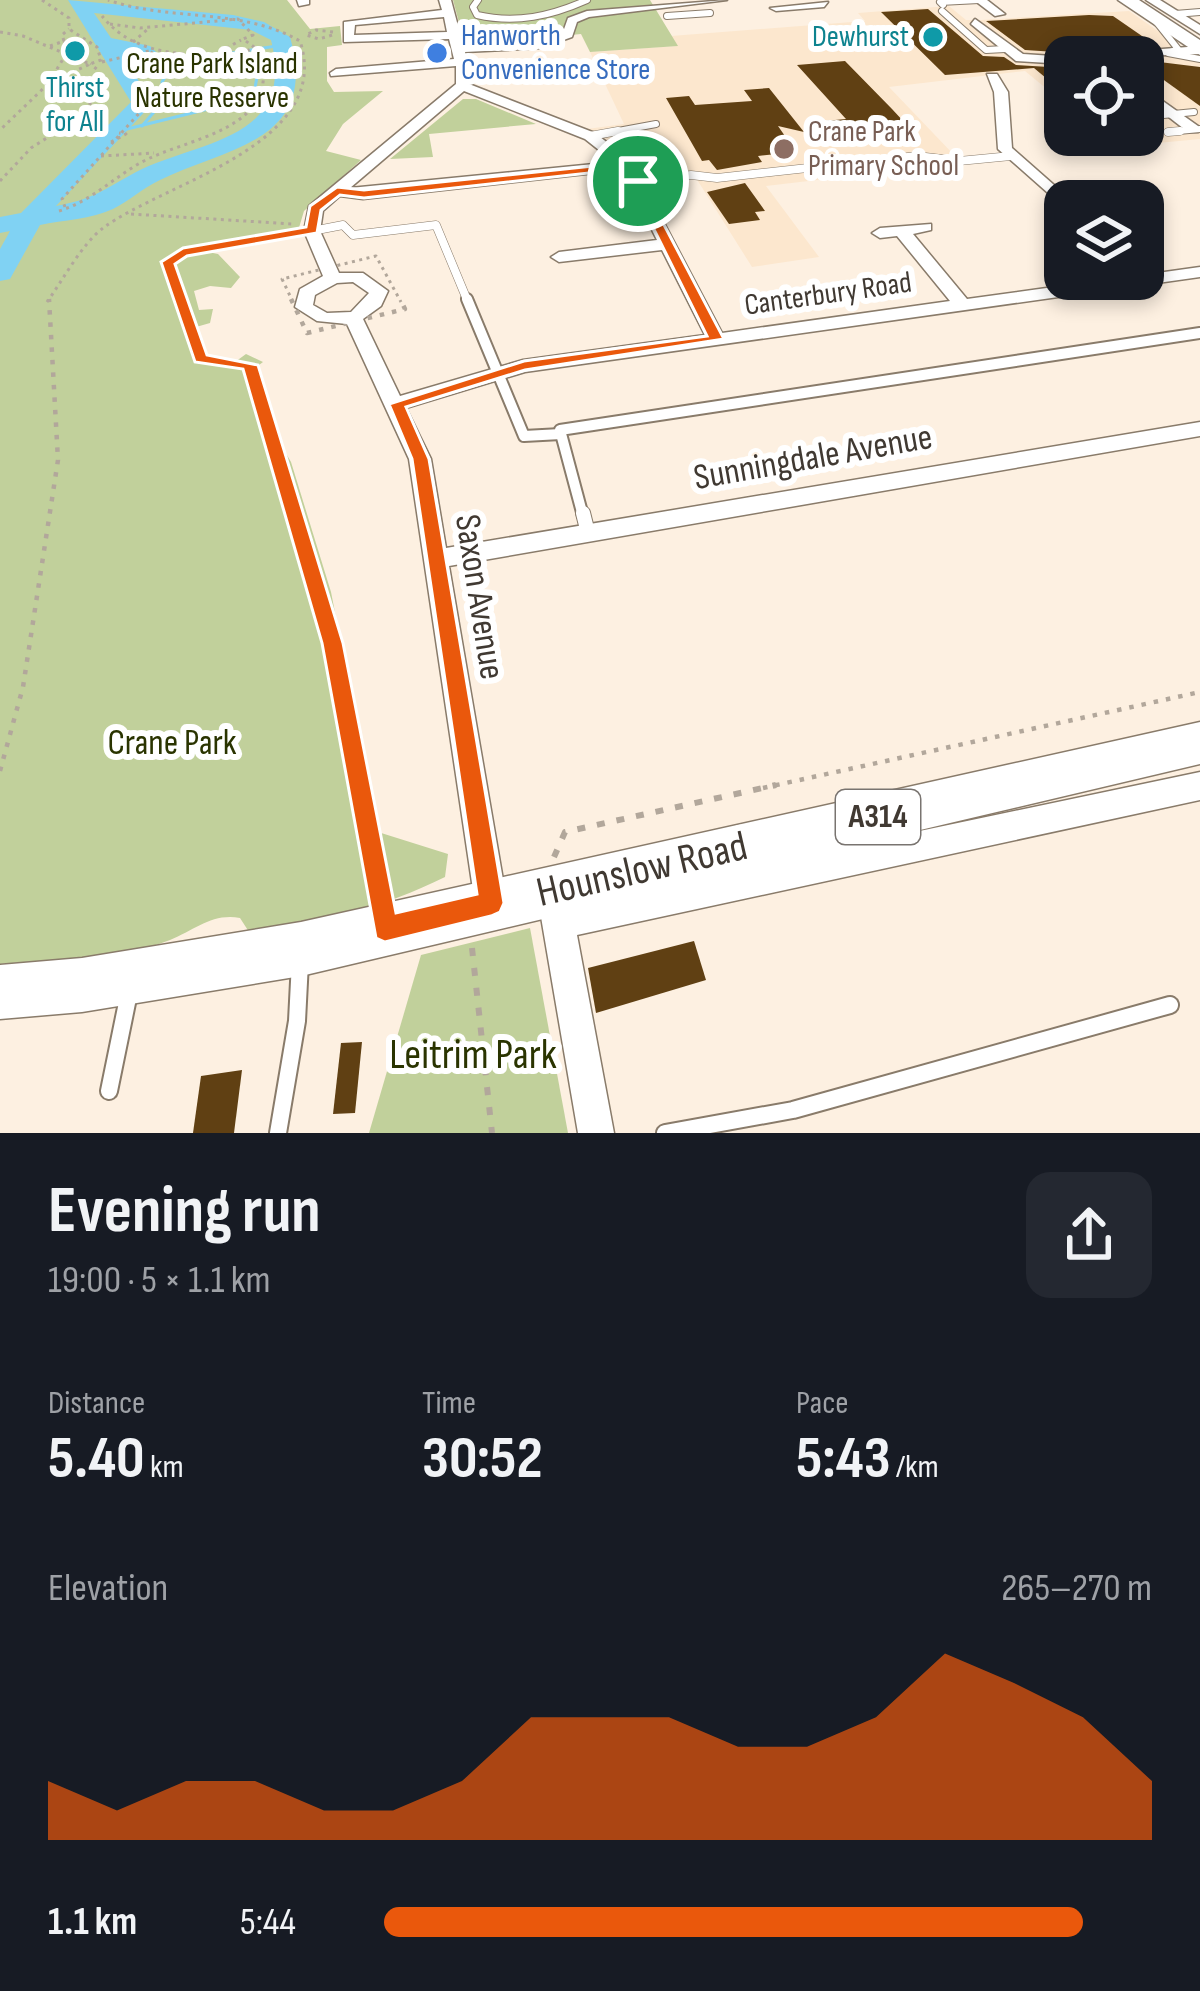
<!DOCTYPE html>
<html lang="en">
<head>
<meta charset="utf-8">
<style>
  body { margin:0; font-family:"Sofia Sans Condensed",sans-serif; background:#242831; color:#f1f3f6; height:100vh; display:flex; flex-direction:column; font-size:45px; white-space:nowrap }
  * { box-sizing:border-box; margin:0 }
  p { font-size:39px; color:#9ea1a6 }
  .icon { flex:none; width:66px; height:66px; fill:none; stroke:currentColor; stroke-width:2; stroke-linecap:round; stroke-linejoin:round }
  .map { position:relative; height:1133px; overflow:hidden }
  .details { display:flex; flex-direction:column; background:#171b24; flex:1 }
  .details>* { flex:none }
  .tools { position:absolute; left:1044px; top:36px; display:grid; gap:24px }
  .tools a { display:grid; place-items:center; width:120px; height:120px; border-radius:24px; background:#171b24; box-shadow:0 6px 18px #0003; font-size:60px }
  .pin { position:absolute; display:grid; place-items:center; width:102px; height:102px; color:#fff; margin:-51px; border:6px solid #fff; border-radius:50%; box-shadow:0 3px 12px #0007 }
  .round { display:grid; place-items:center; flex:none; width:126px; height:126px; border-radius:24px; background:#242831 }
  .headline { display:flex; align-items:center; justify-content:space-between; height:204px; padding:0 48px }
  h1 { font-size:66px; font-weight:700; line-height:90px }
  .figures { display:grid; grid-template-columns:repeat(3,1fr); gap:18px; height:204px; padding:12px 48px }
  .figures div { display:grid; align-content:center }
  .figures b { font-size:60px; font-weight:700 }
  .figures small { font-size:33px; font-weight:400 }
  .figures p { font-size:33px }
  .chart { height:336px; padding:24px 48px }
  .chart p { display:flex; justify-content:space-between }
  .chart svg { width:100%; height:216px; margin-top:12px; fill:#ea580c; opacity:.7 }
  ul { padding:0 48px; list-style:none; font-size:39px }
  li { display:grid; grid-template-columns:192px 144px 1fr; align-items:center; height:90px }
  li i { height:30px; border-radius:15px; background:#ea580c }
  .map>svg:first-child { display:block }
  .built { fill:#fce7ce }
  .green { fill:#c1d09b }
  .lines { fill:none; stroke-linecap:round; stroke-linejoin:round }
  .stream { stroke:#80d2f3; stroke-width:3 }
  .river { fill:#80d2f3; fill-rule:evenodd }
  .building { fill:#604013 }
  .service-far4-casing { stroke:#897b6a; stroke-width:8 }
  .service-far3-casing { stroke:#897b6a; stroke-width:9 }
  .service-far2-casing { stroke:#897b6a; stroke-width:14 }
  .service-far1-casing { stroke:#897b6a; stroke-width:16 }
  .service-casing { stroke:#897b6a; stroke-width:20 }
  .minor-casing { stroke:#897b6a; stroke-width:3 }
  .primary-casing { stroke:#897b6a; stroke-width:3 }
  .path-far2 { stroke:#b2a79b; stroke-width:3; stroke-dasharray:3 4.5; stroke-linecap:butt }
  .path-far1 { stroke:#b2a79b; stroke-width:4.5; stroke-dasharray:4.5 8; stroke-linecap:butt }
  .path { stroke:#b2a79b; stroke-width:6; stroke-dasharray:8 12; stroke-linecap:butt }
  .service-far4 { stroke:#fff; stroke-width:6 }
  .service-far3 { stroke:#fff; stroke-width:8 }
  .service-far2 { stroke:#fff; stroke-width:10 }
  .service-far1 { stroke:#fff; stroke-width:14 }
  .service { stroke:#fff; stroke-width:16 }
  .minor { fill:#fff; fill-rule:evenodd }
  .primary { fill:#fff; fill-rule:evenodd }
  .route { fill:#ea580c; stroke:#fff; stroke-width:3; fill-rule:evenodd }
  .culture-dot { fill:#0f9aa8; stroke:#fff; stroke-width:4.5 }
  .shop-dot { fill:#3f7fe0; stroke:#fff; stroke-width:4.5 }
  .education-dot { fill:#8d6e63; stroke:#fff; stroke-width:4.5 }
  .labels { text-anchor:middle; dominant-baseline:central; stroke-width:12; stroke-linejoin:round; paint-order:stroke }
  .far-shop-label { font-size:30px; fill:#366cbe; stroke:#fff; text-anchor:start }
  .far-culture-label { font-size:30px; fill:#0d838f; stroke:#fff; text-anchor:end }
  .far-park-label { font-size:30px; fill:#2a3400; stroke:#fff }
  .far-education-label { font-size:30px; fill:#785e54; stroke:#fff; text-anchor:start }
  .far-street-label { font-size:30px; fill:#403932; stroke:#fff }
  .shield { fill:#fff; stroke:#797470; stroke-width:3 }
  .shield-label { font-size:33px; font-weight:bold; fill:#403932 }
  .street-label { font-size:36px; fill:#403932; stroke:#fff }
  .park-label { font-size:36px; fill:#2a3400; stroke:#fff }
  .near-street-label { font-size:42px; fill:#403932; stroke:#fff }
  .near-park-label { font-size:42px; fill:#2a3400; stroke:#fff }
</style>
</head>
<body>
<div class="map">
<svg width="1200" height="1133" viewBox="0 0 1200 1133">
  <rect width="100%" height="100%" fill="#fdf0e1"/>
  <polygon class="built" points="949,6 966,20 981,20 1129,11 1200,60 1200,139 1116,147 1102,135 1143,135 1143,57 1065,57 1065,104 1025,71 889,87 956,157 973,156 979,161 766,186 819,257 752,267 696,178 650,182 632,158 587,129 624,124 590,52 677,46 671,36 865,21 858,13"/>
  <g class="green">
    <path d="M 0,0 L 287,0 L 310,29 L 340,26 L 342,45 L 327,47 L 327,81 L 334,92 L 383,91 L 343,124 L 326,151 L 361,160 L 304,211 L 298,231 L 198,250 L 218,254 L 240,277 L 231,288 L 210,286 L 194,291 L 199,310 L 213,309 L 210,323 L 189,329 C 199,353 209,359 235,362 L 246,354 L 263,362 L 255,368 L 256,381 L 251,385 L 272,449 L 284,450 L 291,462 L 331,592 L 378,832 L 448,854 L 445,877 C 382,908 320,924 251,935 L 240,918 C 212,913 195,930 170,940 C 119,960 54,959 0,964 Z"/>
    <polygon points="453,0 650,0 678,46 590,52 581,34 465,45"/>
    <polygon points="463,99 476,99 536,124 429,134 433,157 390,159"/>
    <polygon points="530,928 568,1133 369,1133 421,955"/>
  </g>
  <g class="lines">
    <g class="stream">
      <polyline points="165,99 215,98 237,108"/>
      <polyline points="244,106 255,88 260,60 255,56"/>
      <polyline points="142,126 165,99 162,82 175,62 283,45"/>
      <polyline points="123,130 208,109 280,102"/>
    </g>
    <path class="river" d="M 68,0 L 233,15 L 264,22 L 290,37 C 320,142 228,147 160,180 C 143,188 129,201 113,209 C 92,219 63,220 40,225 L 10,279 L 0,281 L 0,249 L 10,231 L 0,233 L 0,217 L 21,213 L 131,102 ZM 94,13 L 251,30 L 271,40 C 296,138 205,140 142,169 C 106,187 99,198 56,206 L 153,103 L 131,69 L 161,57 L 150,46 L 111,38 Z"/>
  </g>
  <g class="building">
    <polygon points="928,9 983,56 1004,57 1016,65 1065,68 1065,94 1034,68 945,75 881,12"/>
    <polygon points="1089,15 1113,16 1155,45 1143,46 1143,40 1062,44 1056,52 1025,50 986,21"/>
    <polygon points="1143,60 1200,67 1200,106 1143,65"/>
    <polygon points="845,61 892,109 917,136 850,146 824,121 846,119 797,65"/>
    <polygon points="769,88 804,132 778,126 796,152 758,156 762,162 717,170 709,160 702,161 666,98 689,96 695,105 752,101 744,90"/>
    <polygon points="745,183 765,211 755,212 760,220 729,224 707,192"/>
    <polygon points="694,941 706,980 596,1013 588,968"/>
    <polygon points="362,1042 355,1113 333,1114 341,1043"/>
    <polygon points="242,1070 234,1133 193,1133 201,1076"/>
  </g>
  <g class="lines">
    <g class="service-far4-casing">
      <g id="service-far4">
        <path d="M 478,0 L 473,7 L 477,15 C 516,24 551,16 587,0"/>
        <polyline points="943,5 940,2 979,0"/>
        <polyline points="942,11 986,50 1005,49"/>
        <polyline points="1175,14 1200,12"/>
        <polyline points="667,16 710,13"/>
        <polyline points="1154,19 1178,49 1168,53 1200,59"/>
        <polyline points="1063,51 1070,57"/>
        <polyline points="1153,116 1194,112"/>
        <polyline points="1168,132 1200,129"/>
        <polyline points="602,134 656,124"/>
      </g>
    </g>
    <g class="service-far3-casing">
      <g id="service-far3">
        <polyline points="1168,132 1180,131"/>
        <polyline points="590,136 618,131"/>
        <polyline points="638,181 691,175 717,178 917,156 959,161 1011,156"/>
        <polyline points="312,231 343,225 353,235 436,225 468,302"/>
      </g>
    </g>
    <g class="service-far2-casing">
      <g id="service-far2">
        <polyline points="467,299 524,436 561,434"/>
        <polyline points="583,516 560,430 1200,333"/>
      </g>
    </g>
    <g class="service-far1-casing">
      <polyline id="service-far1" points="583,513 588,533"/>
    </g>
    <g class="service-casing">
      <g id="service">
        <polyline points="109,1091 129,993"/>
        <polyline points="278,1133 297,1021 300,962"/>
        <polyline points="665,1133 793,1110 1170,1005"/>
      </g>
    </g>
    <g class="minor-casing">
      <g id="minor">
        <polygon points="297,0 309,0 309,4 299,6"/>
        <path d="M 439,0 L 451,0 L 463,45 L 539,40 L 563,32 L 568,18 L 587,11 L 727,0 L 589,17 L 577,22 L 572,37 L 541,48 L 465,52 L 471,78 L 469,84 L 595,133 L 632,162 L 722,333 L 950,301 L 897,236 L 880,238 L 872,233 L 880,228 L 931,224 L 931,230 L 913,234 L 967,299 L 1111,279 L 1143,279 L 1143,275 L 1200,267 L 1200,277 L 525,372 L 406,408 L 431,459 L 446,548 L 1200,422 L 1200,436 L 449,566 L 507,903 L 502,914 L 491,919 L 480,914 L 475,903 L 409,459 L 347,324 L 317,321 L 295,307 L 300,289 L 323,276 L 304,231 L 309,206 L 456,84 L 456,66 L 331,76 L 330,73 L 336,69 L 454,59 L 449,39 L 344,42 L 344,22 L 442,10 ZM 444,17 L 447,32 L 354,35 L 355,25 ZM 464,91 L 585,139 L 614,162 L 350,188 ZM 622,170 L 657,240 L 559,252 L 551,257 L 559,262 L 662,250 L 705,335 L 523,360 L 400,396 L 363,319 L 381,306 L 388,291 L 363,273 L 339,273 L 320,231 L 323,211 L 340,196 L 363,199 ZM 353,282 L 369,293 L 351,312 L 327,313 L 313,305 L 315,295 L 337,283 Z"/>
        <polygon points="974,0 987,0 1005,14 995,16"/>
        <polygon points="1146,0 1160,0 1200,25 1200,34"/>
        <polygon points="828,2 824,7 776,11 770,8"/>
        <polygon points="975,19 1023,54 1068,57 1065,64 1016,61 971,24"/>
        <polygon points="1200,46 1200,54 1106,57 1112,53"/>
        <polygon points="987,74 997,74 1008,92 1012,148 1071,200 1065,201 1065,208 998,149 994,92"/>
        <polygon points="1143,87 1198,126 1198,132 1188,132 1143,97"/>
        <polygon points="1200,772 1200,800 577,935 614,1133 578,1133 540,911 545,900 556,895 569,905"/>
      </g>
    </g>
    <g class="primary-casing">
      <g id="primary">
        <polygon points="1118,0 1139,0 1200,40 1200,55"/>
        <polygon points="1200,722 1200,764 301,976 82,1012 0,1019 0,965 82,958 301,922"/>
      </g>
    </g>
    <g class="path-far2">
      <polyline points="42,0 69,18 69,29 97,47 101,60 90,64"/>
      <polyline points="110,24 140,28 238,19 253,35 243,39 254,47 244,53"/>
      <polyline points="0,32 23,36 90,64 48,84 0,130"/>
      <polyline points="333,32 316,30 306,35 319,39 336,34"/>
      <polyline points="133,42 148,29"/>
      <polyline points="50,46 64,41 62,35 69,29"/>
      <polyline points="220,52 241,40"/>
      <polyline points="102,62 149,51"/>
      <polyline points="49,82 68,51 64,41"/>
      <polyline points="111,142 126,134 119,133"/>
      <polyline points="101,156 154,153"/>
      <polyline points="0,181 31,148 88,112 98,70 90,64"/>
      <polyline points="65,207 62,199 151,100 144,69 156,57 150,51"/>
      <path d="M 59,211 C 91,201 112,179 140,163 C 186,137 280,132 261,56 C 205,53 140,64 102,16"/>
      <polyline points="131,214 293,224"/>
      <path d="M 47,302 C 63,280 81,245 103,228 C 165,182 334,145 300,41 C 240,7 172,22 108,0"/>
      <polyline points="182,302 168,262 183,252 295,233"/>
      <polyline points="293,302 282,279 376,256 401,302"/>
    </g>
    <g class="path-far1">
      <polyline points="181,299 201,359 250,365 332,643 360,788"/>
      <polyline points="291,299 307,333 405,309 400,299"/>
      <polyline points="0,771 23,687 58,460 49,299"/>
      <polyline points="763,788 1200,692"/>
    </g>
    <g class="path">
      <polyline points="360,785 381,893"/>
      <polyline points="554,857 565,832 776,785"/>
      <polyline points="472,948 492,1133"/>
    </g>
    <use href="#service-far4" class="service-far4"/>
    <use href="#service-far3" class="service-far3"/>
    <use href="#service-far2" class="service-far2"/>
    <use href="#service-far1" class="service-far1"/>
    <use href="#service" class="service"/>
    <use href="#minor" class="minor"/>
    <use href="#primary" class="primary"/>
  </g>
  <path class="route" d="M 631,162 L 724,339 L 525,370 L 406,407 L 429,459 L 504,903 L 500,912 L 491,916 L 385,942 L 376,938 L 322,643 L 243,369 L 195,362 L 161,262 L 183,248 L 306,227 L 310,206 L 337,187 L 364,190 ZM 624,169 L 707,336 L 524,361 L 389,404 L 412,459 L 477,894 L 396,913 L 343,643 L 258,365 L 207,355 L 175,264 L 187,256 L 317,233 L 321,210 L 340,195 L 364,198 Z"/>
  <g class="culture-dot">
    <circle cx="933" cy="37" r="12"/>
    <circle cx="75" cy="51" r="12"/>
  </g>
  <circle class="shop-dot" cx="437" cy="53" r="12"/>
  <circle class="education-dot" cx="784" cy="149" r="12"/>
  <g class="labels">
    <g class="far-shop-label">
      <text x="461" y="36">Hanworth<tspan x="461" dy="34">Convenience Store</tspan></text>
    </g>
    <g class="far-culture-label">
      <text x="909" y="37">Dewhurst</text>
      <text x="75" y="88" text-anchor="middle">Thirst<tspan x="75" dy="34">for All</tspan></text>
    </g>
    <g class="far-park-label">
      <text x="212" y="64">Crane Park Island<tspan x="212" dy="34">Nature Reserve</tspan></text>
    </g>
    <g class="far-education-label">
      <text x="808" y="132">Crane Park<tspan x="808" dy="34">Primary School</tspan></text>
    </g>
    <g class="far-street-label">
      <text transform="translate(828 294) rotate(-8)">Canterbury Road</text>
    </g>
    <rect class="shield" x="836" y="790" width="84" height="54" rx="9"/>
    <g class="shield-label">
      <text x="878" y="817">A314</text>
    </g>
    <g class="street-label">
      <text transform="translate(813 458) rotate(-10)">Sunningdale Avenue</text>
      <text transform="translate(479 597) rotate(81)">Saxon Avenue</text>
    </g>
    <g class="park-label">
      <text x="172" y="743">Crane Park</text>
    </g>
    <g class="near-street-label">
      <text transform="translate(642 870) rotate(-13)">Hounslow Road</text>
    </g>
    <g class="near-park-label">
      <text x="473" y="1055">Leitrim Park</text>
    </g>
  </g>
</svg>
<div class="tools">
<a><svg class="icon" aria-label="locate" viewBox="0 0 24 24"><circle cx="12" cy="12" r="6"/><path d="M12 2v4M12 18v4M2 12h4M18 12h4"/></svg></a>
<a><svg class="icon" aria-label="layers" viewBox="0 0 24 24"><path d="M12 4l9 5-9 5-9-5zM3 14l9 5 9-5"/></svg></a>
</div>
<div class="pin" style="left:638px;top:181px;background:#1e9e55"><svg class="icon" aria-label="arrive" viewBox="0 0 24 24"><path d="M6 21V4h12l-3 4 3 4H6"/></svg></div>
</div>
<section class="details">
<div class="headline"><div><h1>Evening run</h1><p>19:00 · 5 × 1.1 km</p></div><a class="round"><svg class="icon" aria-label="share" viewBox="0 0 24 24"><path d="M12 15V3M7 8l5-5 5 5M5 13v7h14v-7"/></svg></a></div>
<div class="figures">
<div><p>Distance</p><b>5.40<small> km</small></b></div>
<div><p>Time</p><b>30:52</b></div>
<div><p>Pace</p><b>5:43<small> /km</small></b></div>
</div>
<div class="chart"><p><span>Elevation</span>265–270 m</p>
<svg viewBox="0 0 160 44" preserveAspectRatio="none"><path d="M0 44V32L10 38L20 32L30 32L40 38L50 38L60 32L70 19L80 19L90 19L100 25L110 25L120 19L130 6L140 12L150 19L160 32V44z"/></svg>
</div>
<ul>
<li><b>1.1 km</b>5:44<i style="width:91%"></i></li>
</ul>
</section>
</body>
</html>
